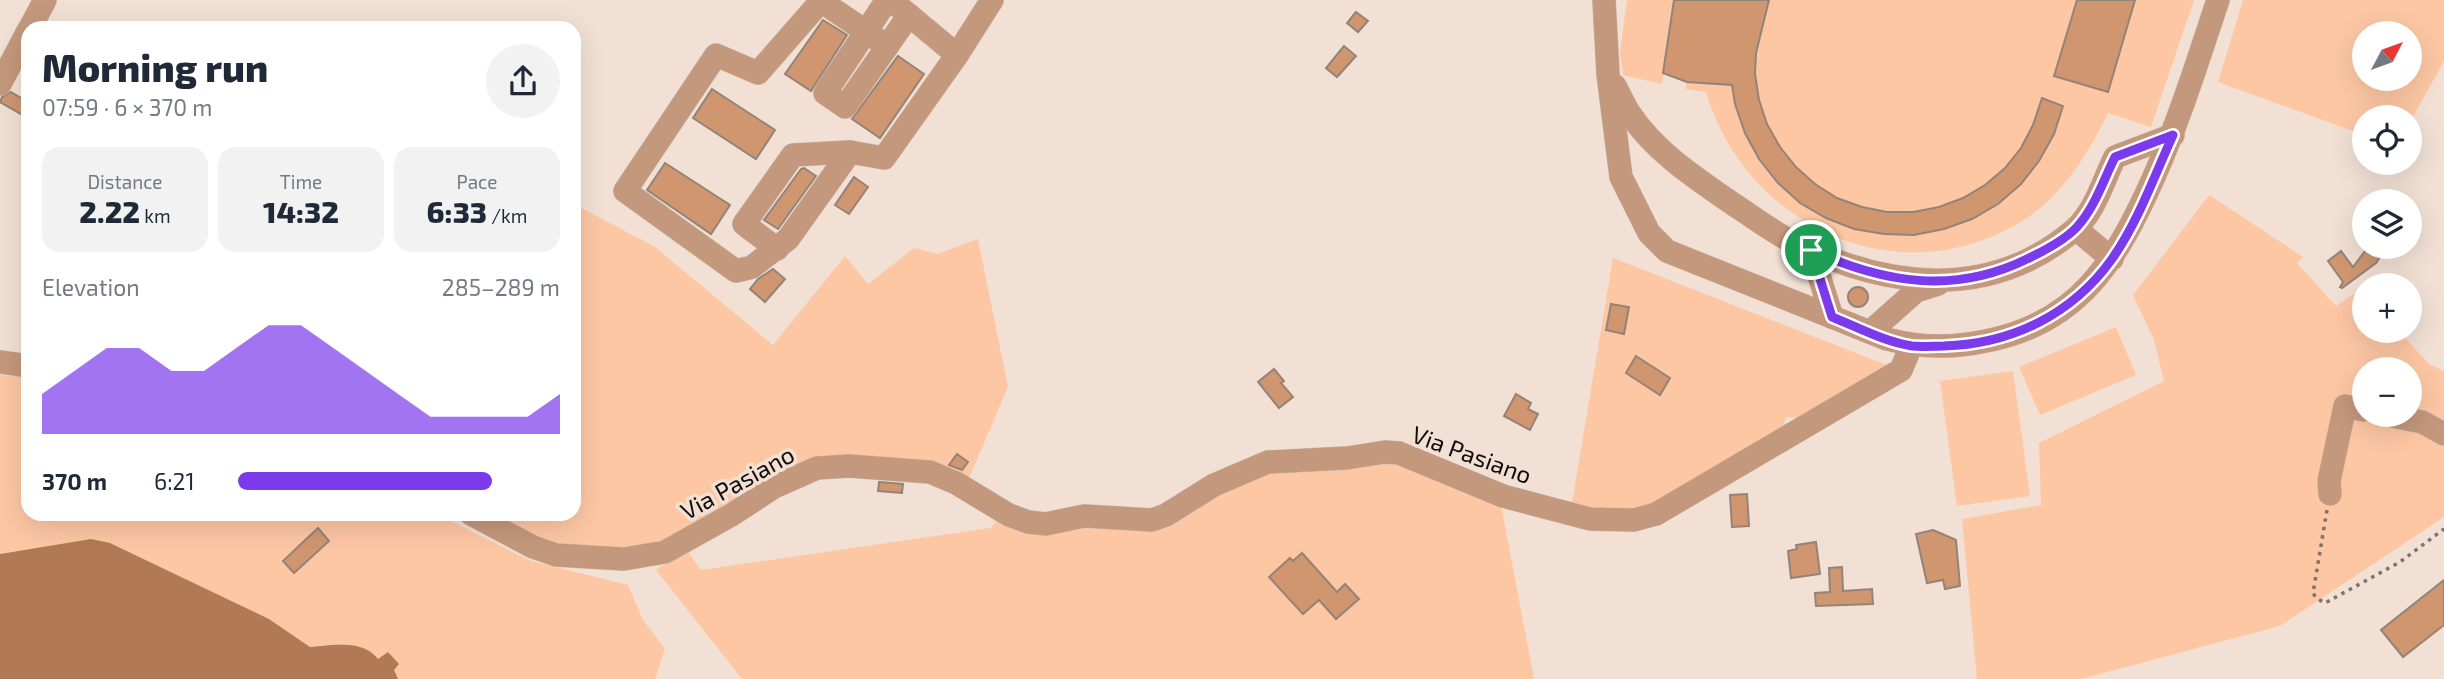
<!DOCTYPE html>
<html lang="en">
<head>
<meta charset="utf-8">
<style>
  body { margin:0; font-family:"Exo 2",sans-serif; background:#f2f2f3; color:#1f2937; height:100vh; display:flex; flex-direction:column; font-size:26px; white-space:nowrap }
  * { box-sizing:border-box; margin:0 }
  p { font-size:23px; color:#747a83 }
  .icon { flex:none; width:38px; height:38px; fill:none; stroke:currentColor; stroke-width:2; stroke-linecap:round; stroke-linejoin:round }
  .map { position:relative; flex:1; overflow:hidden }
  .details { position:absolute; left:21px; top:21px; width:560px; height:500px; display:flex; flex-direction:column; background:#fff; border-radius:21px; box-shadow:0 7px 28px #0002 }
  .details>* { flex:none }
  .needle { width:46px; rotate:49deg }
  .buttons { position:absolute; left:2352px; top:21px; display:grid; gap:14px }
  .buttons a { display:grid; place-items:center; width:70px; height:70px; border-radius:50%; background:#fff; box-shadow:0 7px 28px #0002; font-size:35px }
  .pin { position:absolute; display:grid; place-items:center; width:60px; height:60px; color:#fff; margin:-30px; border:4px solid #fff; border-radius:50%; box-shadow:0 2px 7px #0007 }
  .round { display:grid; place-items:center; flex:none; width:74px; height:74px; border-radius:37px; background:#f2f2f3 }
  .headline { display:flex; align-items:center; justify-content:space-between; height:119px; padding:0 21px }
  h1 { font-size:38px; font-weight:800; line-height:52px }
  .figures { display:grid; grid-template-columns:repeat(3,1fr); gap:10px; height:119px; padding:7px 21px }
  .figures div { display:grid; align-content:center; border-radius:18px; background:#f2f2f3; text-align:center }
  .figures b { font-size:30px; font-weight:800 }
  .figures small { font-size:19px; font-weight:400 }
  .figures p { font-size:19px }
  .chart { height:196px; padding:14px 21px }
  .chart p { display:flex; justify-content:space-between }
  .chart svg { width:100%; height:126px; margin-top:7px; fill:#7c3aed; opacity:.7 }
  ul { padding:0 21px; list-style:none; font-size:23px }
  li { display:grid; grid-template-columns:112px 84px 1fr; align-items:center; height:52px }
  li i { height:18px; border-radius:9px; background:#7c3aed }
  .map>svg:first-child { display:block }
  .green { fill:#fdc7a4; fill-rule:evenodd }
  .water { fill:#b17a55 }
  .building { fill:#cf9670; stroke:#948379; stroke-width:2 }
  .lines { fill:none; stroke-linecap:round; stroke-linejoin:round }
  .minor-casing { stroke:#cebeb3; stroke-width:24 }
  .path { stroke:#7e726a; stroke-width:3.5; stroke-dasharray:3.5 5; stroke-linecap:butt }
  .minor { stroke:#c4987c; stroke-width:23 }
  .route-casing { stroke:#fff; stroke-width:14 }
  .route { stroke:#7c3aed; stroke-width:9 }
  .labels { text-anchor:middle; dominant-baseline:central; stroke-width:7; stroke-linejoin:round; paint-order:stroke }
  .street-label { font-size:24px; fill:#120c08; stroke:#f2e0d4 }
</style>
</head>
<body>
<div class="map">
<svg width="2444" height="679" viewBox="0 0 2444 679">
  <rect width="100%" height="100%" fill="#f2e0d4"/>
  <g class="green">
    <path d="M 1627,0 L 2194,0 L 2151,127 L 2108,113 C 2088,154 2063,195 2024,220 C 1900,298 1746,227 1706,92 L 1686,89 L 1686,81 L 1664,73 L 1662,84 L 1623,75 L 1620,52 Z"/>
    <path d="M 2243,0 L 2444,0 L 2444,61 L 2410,122 L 2410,117 L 2364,117 L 2364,135 L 2218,82 ZM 2364,33 L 2410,33 L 2410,79 L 2364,79 Z"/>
    <path d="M 2209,195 L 2303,257 L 2297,263 L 2336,306 L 2361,289 L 2364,292 L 2364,331 L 2399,331 L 2429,364 L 2444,371 L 2444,517 L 2280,626 L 2081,679 L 1977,679 L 1962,519 L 2041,505 L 2039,443 L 2164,381 L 2154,340 L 2133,295 ZM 2364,369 L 2410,369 L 2410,415 L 2364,415 Z"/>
    <polygon points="576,205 655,247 773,345 845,256 868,284 914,248 937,254 978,239 1008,387 967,483 849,461 664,547 555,551 484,515 574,514"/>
    <polygon points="1613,258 1889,366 1807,418 1786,417 1778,439 1648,512 1571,509"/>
    <polygon points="2116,327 2136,375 2040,415 2019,367"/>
    <polygon points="2013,371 2030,496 1957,506 1940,381"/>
    <path d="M 0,375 L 28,377 L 28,514 L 439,515 L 531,561 L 628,585 L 643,620 L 665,649 L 655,679 L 398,679 C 392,665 359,645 343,644 C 333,643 320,646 310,647 L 269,619 L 110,543 L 91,539 L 0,554 Z"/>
    <polygon points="1389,460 1501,505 1534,679 742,679 656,570 686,549 701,570 990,528 999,519 1078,528 1113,526 1155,531 1198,506 1265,472"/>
  </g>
  <path class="water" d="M 91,539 L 110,543 L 269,619 L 310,647 C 333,645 362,639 378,659 L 388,652 L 399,664 L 394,670 L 398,679 L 0,679 L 0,554 Z"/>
  <g class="building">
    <polygon points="1674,0 1769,0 1756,53 1755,74 1759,100 1767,124 1780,147 1796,167 1815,184 1837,198 1862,207 1887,212 1913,212 1939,207 1963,198 1985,185 2005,168 2021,148 2033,125 2042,98 2063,106 2054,134 2039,161 2021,184 1998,204 1972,219 1944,229 1914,235 1884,234 1854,229 1826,218 1800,203 1778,183 1759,159 1745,133 1735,104 1732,85 1687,82 1663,73"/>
    <polygon points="2077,0 2135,0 2108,92 2054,76"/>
    <polygon points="1356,12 1368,21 1358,32 1347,23"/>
    <polygon points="823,20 847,35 811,91 785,74"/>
    <polygon points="1344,46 1356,56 1337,77 1326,68"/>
    <polygon points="898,56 924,74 880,138 852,119"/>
    <polygon points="712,89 775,130 756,159 693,118"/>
    <polygon points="11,92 28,102 28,118 0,102 2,97"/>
    <polygon points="665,163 730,205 711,234 647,190"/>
    <polygon points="804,168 816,176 778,229 764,220 801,169"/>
    <polygon points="854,177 868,187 849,214 835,205"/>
    <polygon points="2368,247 2372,247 2382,254 2376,263 2342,288 2340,287 2343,282 2328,261 2341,251 2353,267"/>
    <polygon points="773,269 785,279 765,302 750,289 758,279"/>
    <circle cx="1858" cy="297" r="10"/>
    <polygon points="1611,304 1629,307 1624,334 1606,330"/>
    <polygon points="1636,356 1670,378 1660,395 1626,373"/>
    <polygon points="1274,369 1284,381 1281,383 1293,397 1279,408 1258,382"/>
    <polygon points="1516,394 1531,403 1528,409 1538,414 1530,430 1504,416"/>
    <polygon points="957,454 968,462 962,470 949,465"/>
    <polygon points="879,482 903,484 902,493 878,491"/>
    <polygon points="1747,494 1749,526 1732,527 1730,495"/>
    <polygon points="318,528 329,541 294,573 283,561"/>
    <polygon points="1933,530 1956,540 1960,586 1945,589 1943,580 1927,583 1916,534"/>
    <polygon points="1816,542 1820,574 1791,578 1788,551 1797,549 1796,545"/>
    <polygon points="1302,553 1337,592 1345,584 1359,599 1336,619 1319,600 1303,614 1269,577 1290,558 1293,561"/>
    <polygon points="1842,567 1843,591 1872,589 1873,604 1816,606 1815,593 1830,592 1829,568"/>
    <polygon points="2444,580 2444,625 2403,657 2381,630"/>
  </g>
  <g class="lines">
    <g class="minor-casing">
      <g id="minor">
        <polyline points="887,0 825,93 845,107 909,15"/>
        <path d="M 1604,0 L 1608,74 L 1621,177 L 1649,233 L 1667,251 L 1887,339 C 1920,348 1953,348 1986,341 C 2080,323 2117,259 2153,179 C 2179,121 2198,60 2218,0"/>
        <polyline points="898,6 957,55"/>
        <polyline points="30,28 45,0"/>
        <polyline points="887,46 821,1 758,73 716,55 625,191 736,271 752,267 788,239 850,152 884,158 957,55 992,0"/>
        <polyline points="0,84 28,31"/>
        <path d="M 1615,86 C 1620,95 1624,105 1630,114 C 1655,152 1697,179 1733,204 C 1752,216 1771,231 1791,241 C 1884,288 1989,302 2074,230 C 2095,212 2103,181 2115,157 L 2173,135"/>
        <polyline points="2076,229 2112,259"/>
        <polyline points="777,249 744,224 793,155 850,152"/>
        <polyline points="1811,250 1832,317"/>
        <polyline points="1870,332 1916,291 1938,284"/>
        <polyline points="0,362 28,366"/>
        <polyline points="2387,415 2422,422 2444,434"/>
        <polyline points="2330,494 2329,481 2345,406 2364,410"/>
        <polyline points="471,514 533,547 556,555 624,559 665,552 733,514 774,487 817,468 849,466 930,472 956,483 1009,515 1028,522 1046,524 1084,516 1152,520 1166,515 1214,485 1268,462 1347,458 1385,452 1399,453 1503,496 1590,519 1634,520 1656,514 1901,370 1911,346"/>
      </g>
    </g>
    <polyline class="path" points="2327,510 2313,593 2316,598 2325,603 2400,562 2444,529"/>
    <use href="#minor" class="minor"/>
  </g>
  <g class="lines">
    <g class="route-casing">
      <path id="route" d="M 2173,135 C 2154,177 2138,222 2112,259 C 2072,315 2011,344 1944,346 C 1933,346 1922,347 1912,346 C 1885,342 1857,327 1832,317 L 1811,250 C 1883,283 1954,295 2027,259 C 2044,251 2065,240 2077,227 C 2095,207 2103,181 2115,157 Z"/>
    </g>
    <use href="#route" class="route"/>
  </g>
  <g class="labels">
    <g class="street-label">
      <text transform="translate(1472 454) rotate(20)">Via Pasiano</text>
      <text transform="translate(737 482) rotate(-29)">Via Pasiano</text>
    </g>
  </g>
</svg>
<div class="buttons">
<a><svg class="needle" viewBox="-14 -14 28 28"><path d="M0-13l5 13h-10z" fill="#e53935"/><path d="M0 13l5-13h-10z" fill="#747a83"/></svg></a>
<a><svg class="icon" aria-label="locate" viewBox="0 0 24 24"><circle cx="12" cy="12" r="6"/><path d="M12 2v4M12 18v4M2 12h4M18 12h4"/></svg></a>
<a><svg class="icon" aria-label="layers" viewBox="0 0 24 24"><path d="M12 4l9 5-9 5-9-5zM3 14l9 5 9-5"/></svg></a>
<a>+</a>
<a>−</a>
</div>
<div class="pin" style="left:1811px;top:250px;background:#1e9e55"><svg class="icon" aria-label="arrive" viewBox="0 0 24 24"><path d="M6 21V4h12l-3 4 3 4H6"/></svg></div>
<section class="details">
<div class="headline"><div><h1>Morning run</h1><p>07:59 · 6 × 370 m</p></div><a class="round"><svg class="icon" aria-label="share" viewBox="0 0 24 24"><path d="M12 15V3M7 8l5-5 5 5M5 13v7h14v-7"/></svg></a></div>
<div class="figures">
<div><p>Distance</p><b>2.22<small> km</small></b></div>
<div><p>Time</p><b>14:32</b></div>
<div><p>Pace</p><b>6:33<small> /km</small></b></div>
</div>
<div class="chart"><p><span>Elevation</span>285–289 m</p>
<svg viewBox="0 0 160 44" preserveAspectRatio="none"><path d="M0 44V30L10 22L20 14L30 14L40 22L50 22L60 14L70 6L80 6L90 14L100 22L110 30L120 38L130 38L140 38L150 38L160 30V44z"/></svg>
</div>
<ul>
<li><b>370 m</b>6:21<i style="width:79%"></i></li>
</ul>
</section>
</div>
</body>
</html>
